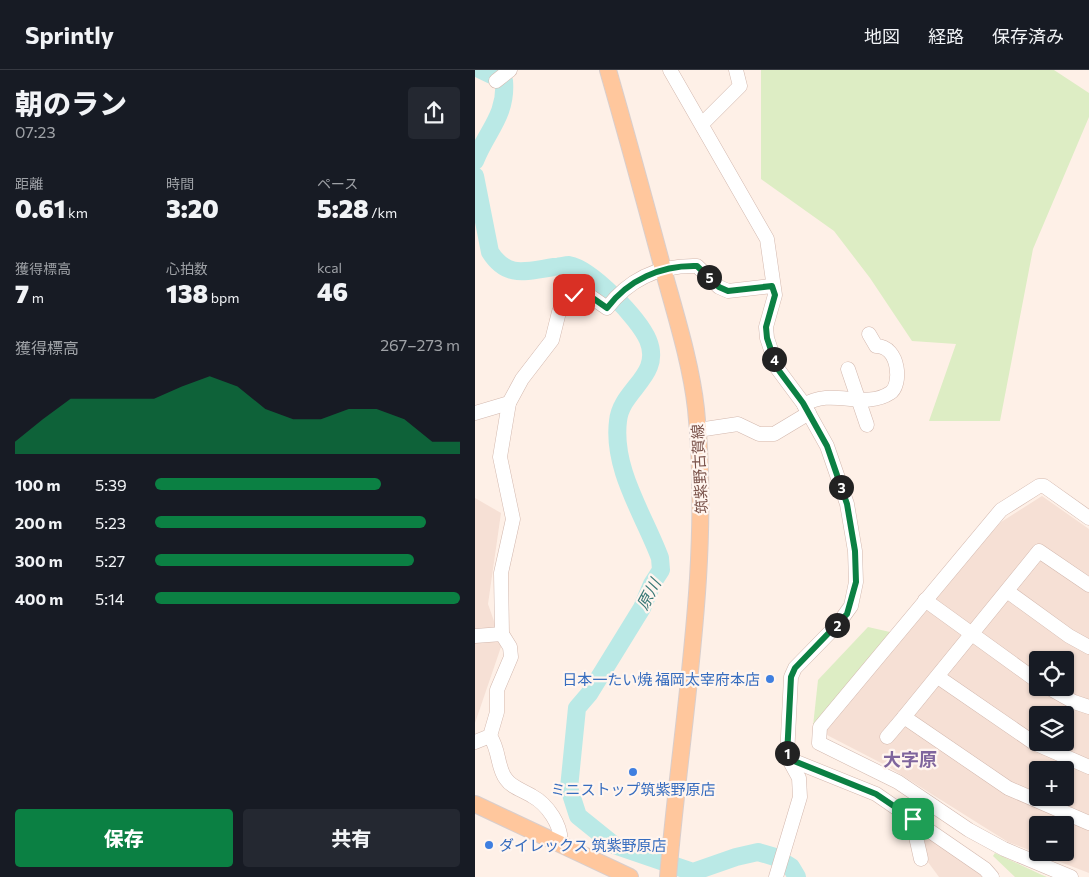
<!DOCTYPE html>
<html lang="ja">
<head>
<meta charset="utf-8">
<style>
  body { margin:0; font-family:Commissioner,"Noto Sans JP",sans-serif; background:#242831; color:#f1f3f6; height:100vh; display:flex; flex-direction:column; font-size:19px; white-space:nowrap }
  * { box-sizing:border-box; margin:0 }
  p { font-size:16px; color:#9ea1a6 }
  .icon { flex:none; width:28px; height:28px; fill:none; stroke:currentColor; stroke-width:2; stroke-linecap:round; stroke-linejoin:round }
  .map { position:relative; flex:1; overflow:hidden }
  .details { display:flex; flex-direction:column; background:#171b24; width:475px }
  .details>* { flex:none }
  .buttons { position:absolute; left:554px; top:581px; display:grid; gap:10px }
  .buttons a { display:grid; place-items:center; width:45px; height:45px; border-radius:5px; background:#171b24; box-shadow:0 1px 4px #0004; font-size:25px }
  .pin { position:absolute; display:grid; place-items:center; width:42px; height:42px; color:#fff; margin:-21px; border-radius:10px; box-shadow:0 2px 8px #0006 }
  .km { position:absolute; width:25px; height:25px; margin:-12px; border-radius:50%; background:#222; color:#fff; font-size:14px; line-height:25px; text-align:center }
  .round { display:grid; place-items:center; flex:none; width:52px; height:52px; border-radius:5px; background:#242831 }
  .summary { display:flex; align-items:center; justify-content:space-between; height:85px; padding:0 15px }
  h1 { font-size:28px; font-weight:800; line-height:38px }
  .metrics { display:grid; grid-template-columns:repeat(3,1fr); gap:8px; height:85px; padding:5px 15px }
  .metrics div { display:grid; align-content:center }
  .metrics b { font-size:25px; font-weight:800 }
  .metrics small { font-size:14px; font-weight:400 }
  .metrics p { font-size:14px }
  .chart { height:140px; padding:10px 15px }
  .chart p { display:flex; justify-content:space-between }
  .chart svg { width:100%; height:90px; margin-top:5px; fill:#0b8043; opacity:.7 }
  .primary-button { display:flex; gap:10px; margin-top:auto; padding:10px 15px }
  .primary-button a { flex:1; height:58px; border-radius:5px; background:#0b8043; color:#fff; font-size:20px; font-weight:800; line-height:58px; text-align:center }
  .primary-button a+a { background:#242831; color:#f1f3f6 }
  ul { padding:0 15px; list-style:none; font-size:16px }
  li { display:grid; grid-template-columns:80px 60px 1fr; align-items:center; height:38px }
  li i { height:12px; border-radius:6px; background:#0b8043 }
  header { display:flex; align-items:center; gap:30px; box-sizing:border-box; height:70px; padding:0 25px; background:#171b24; border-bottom:1px solid #363941 }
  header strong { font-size:24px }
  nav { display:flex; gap:28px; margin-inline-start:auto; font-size:18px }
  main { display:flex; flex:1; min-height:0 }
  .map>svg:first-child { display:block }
  .residential { fill:#f6e0d5; fill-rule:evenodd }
  .green { fill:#ddedc4 }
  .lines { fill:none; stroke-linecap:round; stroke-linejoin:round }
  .river { stroke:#bae9e6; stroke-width:18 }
  .minor-casing { stroke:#d3b8ae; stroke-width:15 }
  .major-casing { stroke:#d9cecc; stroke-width:18 }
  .minor { stroke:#fff; stroke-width:14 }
  .major { stroke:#ffc79d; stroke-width:16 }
  .route-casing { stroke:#fff; stroke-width:10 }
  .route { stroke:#0b8043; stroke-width:6 }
  .shop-dot { fill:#3f7fe0; stroke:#fff5ef; stroke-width:2 }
  .labels { text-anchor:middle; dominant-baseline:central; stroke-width:4.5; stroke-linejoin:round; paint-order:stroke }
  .street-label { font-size:15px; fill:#795149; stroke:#fff5ef }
  .shop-label { font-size:15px; fill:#366cbe; stroke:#fff5ef; text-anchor:end }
  .water-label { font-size:16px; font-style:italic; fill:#397876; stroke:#fff5ef }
  .quarter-label { font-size:18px; font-weight:bold; fill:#7f659d; stroke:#fff5ef }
</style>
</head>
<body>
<header>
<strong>Sprintly</strong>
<nav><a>地図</a><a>経路</a><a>保存済み</a></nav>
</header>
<main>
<section class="details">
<div class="summary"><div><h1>朝のラン</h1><p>07:23</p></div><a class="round"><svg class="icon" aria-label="share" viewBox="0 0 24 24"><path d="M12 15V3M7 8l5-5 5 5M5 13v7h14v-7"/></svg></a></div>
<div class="metrics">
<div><p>距離</p><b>0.61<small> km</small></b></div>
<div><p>時間</p><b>3:20</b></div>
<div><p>ペース</p><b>5:28<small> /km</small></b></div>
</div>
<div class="metrics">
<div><p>獲得標高</p><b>7<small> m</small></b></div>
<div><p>心拍数</p><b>138<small> bpm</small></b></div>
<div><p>kcal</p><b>46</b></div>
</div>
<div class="chart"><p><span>獲得標高</span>267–273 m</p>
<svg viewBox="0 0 160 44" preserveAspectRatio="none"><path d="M0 44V38L10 27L20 17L30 17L40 17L50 17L60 11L70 6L80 11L90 22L100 27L110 27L120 22L130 22L140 27L150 38L160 38V44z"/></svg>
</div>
<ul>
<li><b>100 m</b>5:39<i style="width:74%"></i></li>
<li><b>200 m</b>5:23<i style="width:89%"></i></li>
<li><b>300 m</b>5:27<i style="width:85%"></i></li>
<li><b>400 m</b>5:14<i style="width:100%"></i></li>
</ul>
<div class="primary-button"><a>保存</a><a>共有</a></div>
</section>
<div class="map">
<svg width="614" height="807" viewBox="0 0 614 807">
  <rect width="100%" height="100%" fill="#fef0e7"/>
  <g class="residential">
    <path d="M 567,426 L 614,459 L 614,803 L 533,772 L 412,696 L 350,664 L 350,651 L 526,452 ZM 562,590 L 590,590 L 590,618 L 562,618 ZM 562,645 L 590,645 L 590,672 L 562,672 ZM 562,700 L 590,700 L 590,728 L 562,728 ZM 562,755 L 590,755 L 590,782 L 562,782 Z"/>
    <polygon points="0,428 26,443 13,534 27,574 0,653"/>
    <polygon points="450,764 512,807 464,807 450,788"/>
  </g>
  <g class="green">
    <polygon points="286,0 579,0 614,23 614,47 558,179 525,351 454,351 481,274 437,271 395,208 359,161 286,109"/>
    <polygon points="393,557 415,562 338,656 343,610"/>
    <polygon points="520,783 567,805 572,807 540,807 518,786"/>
  </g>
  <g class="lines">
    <g class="river">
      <path d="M 0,91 C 11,62 32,45 29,11 L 6,0"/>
      <path d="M 0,106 L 15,182 C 32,209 51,201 79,197 C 83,197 90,195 94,195 C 117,199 164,249 173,270 C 188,306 146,319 143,351 C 137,399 169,445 185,488 L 186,500 L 177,514 L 167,538 L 114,624 L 102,638 L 94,718 L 103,746 L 139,775 L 218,802 L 261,787 L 283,782 L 300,787 L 316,797 L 322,807"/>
    </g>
    <g class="minor-casing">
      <g id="minor">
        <polyline points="195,0 292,169 300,225 291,257 292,268 302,298 328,333 352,376 372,434 380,481 381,512 376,536 363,554 320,598 316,607 312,686 324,708 325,727 301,807"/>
        <polyline points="21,11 35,0"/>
        <polyline points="227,54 265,16 261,0"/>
        <polyline points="373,299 392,355"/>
        <path d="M 329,335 C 356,317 389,340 415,323 C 427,316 425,276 401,276 L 394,264"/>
        <polyline points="0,343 34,333"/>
        <polyline points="223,360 263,354 284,364 299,364 334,343"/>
        <polyline points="614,515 564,481 429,647 533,718 614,753"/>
        <polyline points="532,521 594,566 614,577"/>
        <polyline points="450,530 562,611"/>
        <polyline points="0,566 27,564"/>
        <polyline points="463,607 559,673 614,697"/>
        <polyline points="574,618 599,632 614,637"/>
        <path d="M 15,666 C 25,681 22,698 31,709 C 37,718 48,720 57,726 C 72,734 88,756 85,774"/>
        <polyline points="412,667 429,647"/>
        <path d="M 0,672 L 15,666 L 22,642 L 22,620 L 36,587 L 35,577 L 27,564 L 26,503 L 38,449 L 25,387 L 34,333 L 47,309 L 77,270 L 84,242 L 91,227 L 112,224 L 132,238 C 154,209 185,195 222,196 L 244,217 L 253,221 L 297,216"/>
        <polyline points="314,689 401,724 510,799 517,807"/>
        <polyline points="437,749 446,789"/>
        <polyline points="596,807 529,779 494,760 423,712 344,673 345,657 526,440 564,416 569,416 614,448"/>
      </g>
    </g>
    <g class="major-casing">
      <g id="major">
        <path d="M 133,0 C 152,66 170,132 188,199 C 200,243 216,293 221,339 C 237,495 206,652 193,807"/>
        <polyline points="0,734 155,807"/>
      </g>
    </g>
    <use href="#minor" class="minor"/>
    <use href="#major" class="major"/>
  </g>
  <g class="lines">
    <g class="route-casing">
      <path id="route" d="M 99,225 L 112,224 L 132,238 C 153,210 186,195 222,196 L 244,217 L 253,221 L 297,216 L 300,225 L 291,257 L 292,268 L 302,298 L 328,333 L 352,376 L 372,434 L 380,481 L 381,512 L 372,544 L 320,598 L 316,607 L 312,686 L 314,689 L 401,724 L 438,749"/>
    </g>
    <use href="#route" class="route"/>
  </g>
  <g class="shop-dot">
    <circle cx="295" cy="609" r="5"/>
    <circle cx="158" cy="702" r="5"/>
    <circle cx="14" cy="775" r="5"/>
  </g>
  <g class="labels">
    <g class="street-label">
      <text transform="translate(224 399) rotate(-93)">筑紫野古賀線</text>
    </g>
    <g class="shop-label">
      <text x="285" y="609">日本一たい焼 福岡太宰府本店</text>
      <text x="158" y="719" text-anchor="middle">ミニストップ筑紫野原店</text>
      <text x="24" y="775" text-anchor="start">ダイレックス 筑紫野原店</text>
    </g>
    <g class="water-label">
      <text transform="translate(173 524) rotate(-62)">原川</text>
    </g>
    <g class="quarter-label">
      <text x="435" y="689">大字原</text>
    </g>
  </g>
</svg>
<div class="buttons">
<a><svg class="icon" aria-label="locate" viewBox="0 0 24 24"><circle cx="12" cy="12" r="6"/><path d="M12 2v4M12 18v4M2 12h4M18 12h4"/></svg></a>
<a><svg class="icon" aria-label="layers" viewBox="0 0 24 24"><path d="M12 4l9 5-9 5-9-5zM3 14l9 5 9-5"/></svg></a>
<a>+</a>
<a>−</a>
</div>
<div class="pin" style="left:438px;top:749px;background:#1e9e55"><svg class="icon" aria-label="arrive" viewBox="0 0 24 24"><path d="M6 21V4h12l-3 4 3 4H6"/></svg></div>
<div class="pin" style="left:99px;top:225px;background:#d93025"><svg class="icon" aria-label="check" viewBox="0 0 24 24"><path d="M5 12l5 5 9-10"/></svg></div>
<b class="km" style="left:312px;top:683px">1</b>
<b class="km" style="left:362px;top:555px">2</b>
<b class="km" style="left:366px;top:417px">3</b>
<b class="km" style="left:299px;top:289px">4</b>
<b class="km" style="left:234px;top:207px">5</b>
</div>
</main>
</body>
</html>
